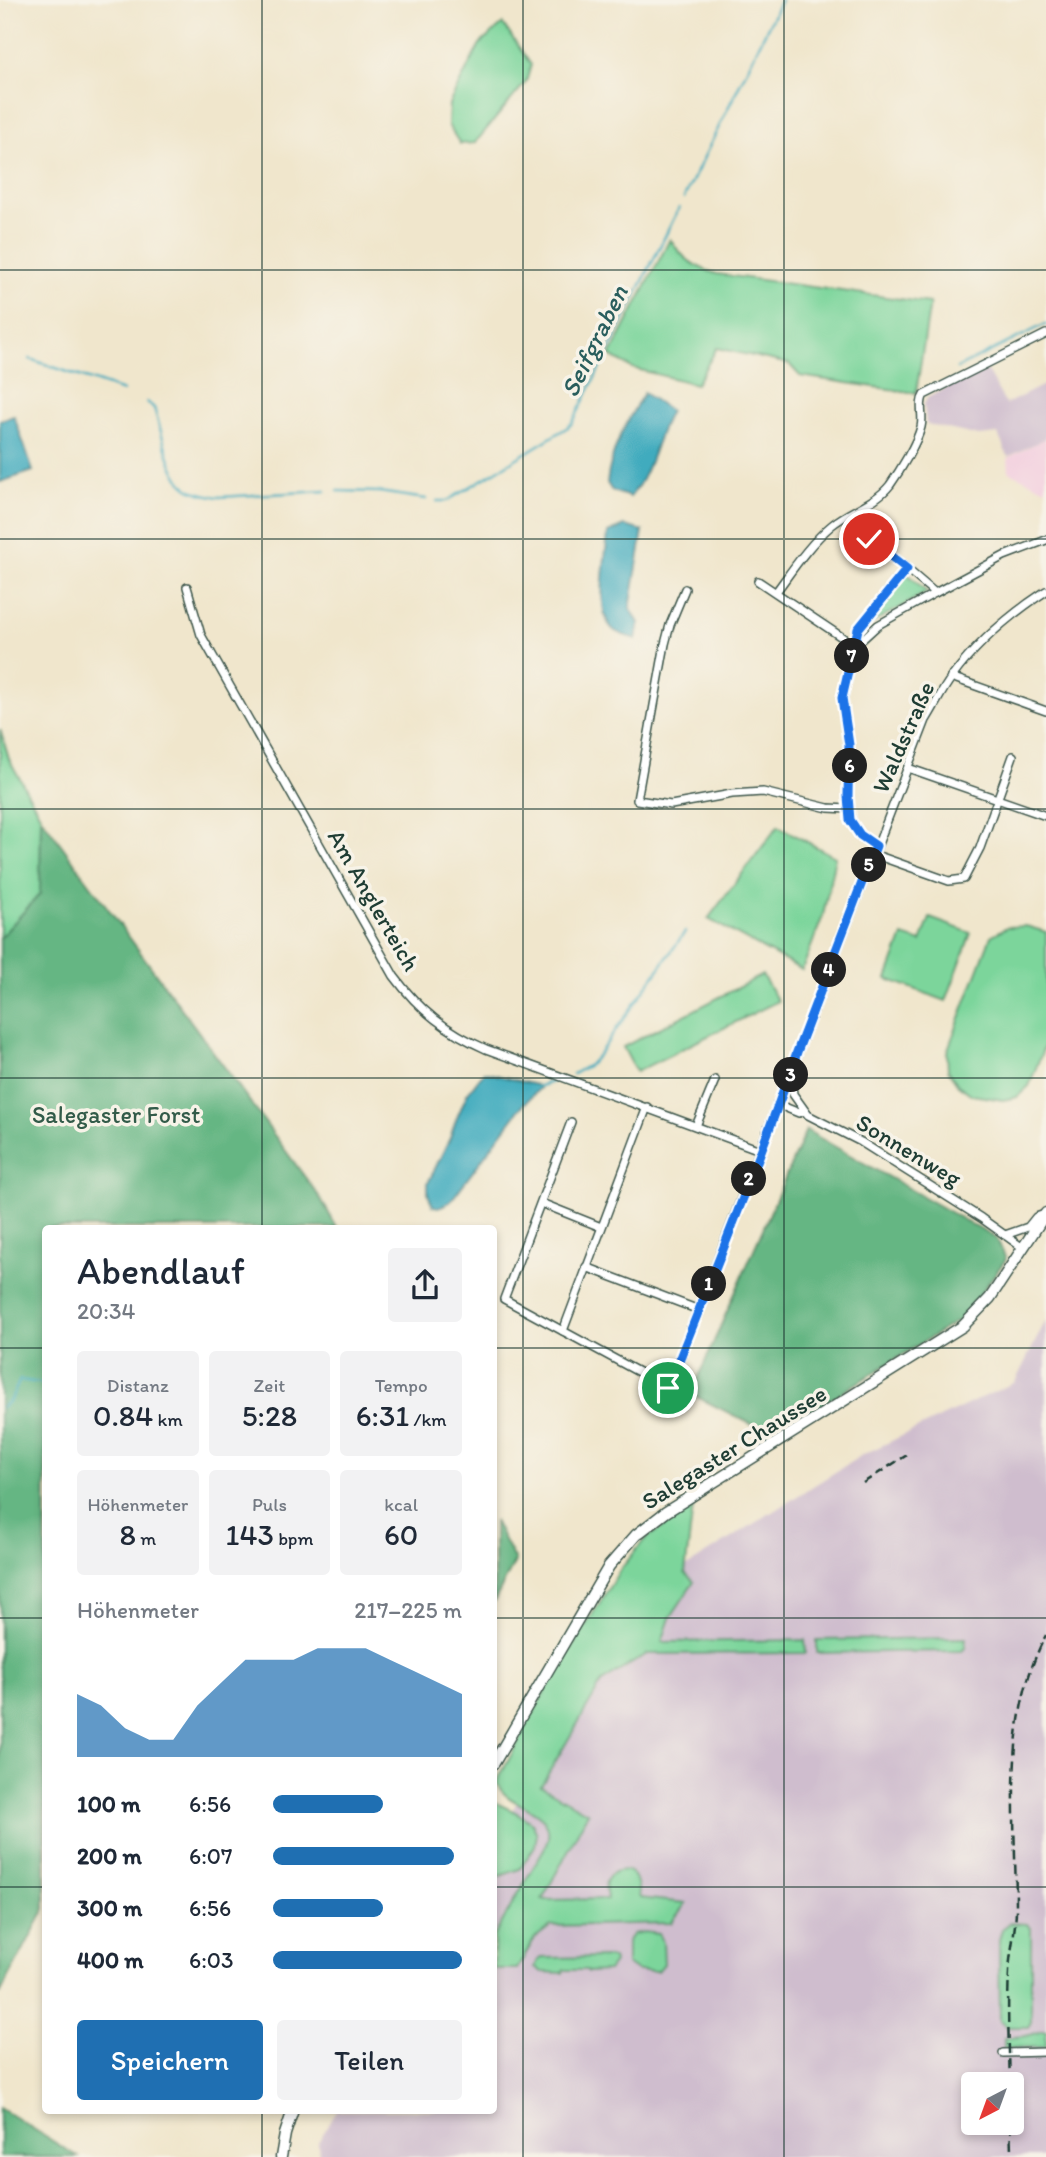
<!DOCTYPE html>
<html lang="de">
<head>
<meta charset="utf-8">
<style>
  body { margin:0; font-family:Itim,sans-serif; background:#f2f2f3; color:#1f2937; height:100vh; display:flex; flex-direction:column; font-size:26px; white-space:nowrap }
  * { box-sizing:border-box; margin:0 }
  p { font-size:23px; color:#747a83 }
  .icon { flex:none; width:38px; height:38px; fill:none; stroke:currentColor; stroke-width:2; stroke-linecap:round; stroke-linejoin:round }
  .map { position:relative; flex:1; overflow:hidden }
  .side { position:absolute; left:42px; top:1225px; width:455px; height:889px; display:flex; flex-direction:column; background:#fff; border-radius:7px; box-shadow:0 4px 10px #0003 }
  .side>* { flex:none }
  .needle { width:46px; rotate:221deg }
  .buttons { position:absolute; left:961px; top:2072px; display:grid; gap:14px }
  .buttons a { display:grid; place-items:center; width:63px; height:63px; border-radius:7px; background:#fff; box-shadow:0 4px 10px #0003; font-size:35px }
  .pin { position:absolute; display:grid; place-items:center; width:60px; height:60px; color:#fff; margin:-30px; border:4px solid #fff; border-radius:50%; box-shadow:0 2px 7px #0007 }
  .km { position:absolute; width:35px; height:35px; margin:-18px; border-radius:50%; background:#222; color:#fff; font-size:19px; line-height:35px; text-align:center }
  .round { display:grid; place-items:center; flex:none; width:74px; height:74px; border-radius:7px; background:#f2f2f3 }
  .head { display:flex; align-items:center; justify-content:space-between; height:119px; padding:0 35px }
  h1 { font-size:38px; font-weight:600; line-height:52px }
  .stats { display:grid; grid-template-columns:repeat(3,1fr); gap:10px; height:119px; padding:7px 35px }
  .stats div { display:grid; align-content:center; border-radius:7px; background:#f2f2f3; text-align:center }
  .stats b { font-size:30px; font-weight:600 }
  .stats small { font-size:19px; font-weight:400 }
  .stats p { font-size:19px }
  .chart { height:196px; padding:14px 35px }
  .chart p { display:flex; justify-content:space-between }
  .chart svg { width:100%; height:126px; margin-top:7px; fill:#1f6fb2; opacity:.7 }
  .primary-button { display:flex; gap:14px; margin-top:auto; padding:14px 35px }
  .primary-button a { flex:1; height:80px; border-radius:7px; background:#1f6fb2; color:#fff; font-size:28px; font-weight:600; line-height:80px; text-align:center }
  .primary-button a+a { background:#f2f2f3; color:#1f2937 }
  ul { padding:0 35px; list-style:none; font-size:23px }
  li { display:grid; grid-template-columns:112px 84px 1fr; align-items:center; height:52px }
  li i { height:18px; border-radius:9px; background:#1f6fb2 }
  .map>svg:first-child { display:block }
  .built { fill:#f3cfdf }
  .industrial { fill:#cfbdce; fill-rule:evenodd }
  .green { fill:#7cd59b; stroke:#4e8968; stroke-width:2 }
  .forest { fill:#65b683; stroke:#427a5c; stroke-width:2 }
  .water { fill:#3fabbe; stroke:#2f7479; stroke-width:2 }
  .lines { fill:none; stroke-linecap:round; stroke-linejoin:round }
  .stream { stroke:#3fabbe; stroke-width:2.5 }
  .street-casing { stroke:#3e564b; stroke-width:10 }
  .secondary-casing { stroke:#3e564b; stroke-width:13 }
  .street { stroke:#fff; stroke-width:7 }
  .secondary { stroke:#fff; stroke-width:10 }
  .rail { stroke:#1f3d34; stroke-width:2.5; stroke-dasharray:10 5; stroke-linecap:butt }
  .route-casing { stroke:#fff; stroke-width:14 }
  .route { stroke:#1a73e8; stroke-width:9 }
  .grid { fill:none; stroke:#1f3d34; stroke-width:2; stroke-opacity:0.55 }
  .labels { text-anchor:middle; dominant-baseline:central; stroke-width:7; stroke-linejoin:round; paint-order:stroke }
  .street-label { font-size:24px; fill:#1f3d34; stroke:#f7f3e8 }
  .park-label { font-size:24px; fill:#325b49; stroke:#f7f3e8 }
  .water-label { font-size:26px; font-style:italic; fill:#295e5d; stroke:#f7f3e8 }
</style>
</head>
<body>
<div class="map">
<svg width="1046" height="2157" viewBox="0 0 1046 2157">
  <rect width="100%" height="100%" fill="#f7f3e8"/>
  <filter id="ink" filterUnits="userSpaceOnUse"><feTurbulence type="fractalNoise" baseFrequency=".0143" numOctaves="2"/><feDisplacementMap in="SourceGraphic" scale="14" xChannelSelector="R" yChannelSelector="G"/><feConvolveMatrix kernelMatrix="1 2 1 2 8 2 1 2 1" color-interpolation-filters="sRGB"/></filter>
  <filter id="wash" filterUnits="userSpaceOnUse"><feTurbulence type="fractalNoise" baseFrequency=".00686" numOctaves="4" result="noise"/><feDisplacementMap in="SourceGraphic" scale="28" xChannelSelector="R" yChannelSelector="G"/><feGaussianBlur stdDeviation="1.57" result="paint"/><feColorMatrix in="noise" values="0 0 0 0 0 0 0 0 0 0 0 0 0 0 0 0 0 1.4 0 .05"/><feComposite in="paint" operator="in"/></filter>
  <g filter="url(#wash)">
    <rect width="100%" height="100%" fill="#f0e6cc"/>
    <polygon class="built" points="1046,438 1046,489 1009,472 1008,458"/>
    <g class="industrial">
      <polygon points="985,368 1006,404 1046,384 1046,438 1008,457 998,434 979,436 926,424 924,404 927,398"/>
      <path d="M 1046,1320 L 1046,2157 L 319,2157 L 318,2142 L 337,2111 L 494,2110 L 494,1842 L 591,1673 L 640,1596 L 862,1455 L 1015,1382 ZM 973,2084 L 1012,2084 L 1012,2123 L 973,2123 Z"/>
    </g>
    <g class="green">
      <polygon points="503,24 531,65 526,82 475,143 460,144 448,125 449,104 480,44"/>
      <path d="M 670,239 C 683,259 694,267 717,274 L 930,303 L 916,393 L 800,376 L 789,364 L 717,348 L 696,384 L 632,368 L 610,356 Z"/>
      <polygon points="907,573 927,592 865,627"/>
      <polygon points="0,729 9,759 41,817 40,894 0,938"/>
      <polygon points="778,826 835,857 823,916 802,970 708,919"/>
      <polygon points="930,918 971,933 946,1001 887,979 903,936 921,942"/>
      <polygon points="1026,926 1046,932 1046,1042 1029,1086 1017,1097 1003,1100 972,1095 958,1085 948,1070 947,1052 991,936 1007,927"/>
      <polygon points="762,975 778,1001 636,1072 623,1047"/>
      <path d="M 693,1507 L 685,1573 L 694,1582 L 670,1618 L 662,1642 L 805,1640 L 806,1653 L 647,1654 L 602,1682 L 541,1786 L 588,1813 L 542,1900 L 607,1899 C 607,1894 604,1888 606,1882 C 610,1870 626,1866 634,1876 C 639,1883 637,1891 640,1898 L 686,1903 L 671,1923 L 551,1926 L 535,1938 L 517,1969 L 494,1969 L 494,1936 L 545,1847 C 563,1806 504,1810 497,1782 L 546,1689 L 620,1570 L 645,1539 Z"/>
      <polygon points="966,1638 965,1648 962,1651 817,1653 817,1640"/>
      <polygon points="494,1802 516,1812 532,1823 537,1834 535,1846 520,1869 494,1878"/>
      <polygon points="1010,1923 1027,1924 1031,1928 1031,2022 1028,2027 1006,2027 1000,2021 999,1940 1002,1929"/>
      <polygon points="644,1932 658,1934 663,1942 664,1964 658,1971 637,1971 627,1964 627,1941 633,1934"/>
      <polygon points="609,1957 613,1959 614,1963 608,1971 588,1972 587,1970 564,1970 563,1973 542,1972 535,1967 538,1960 542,1958"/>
      <polygon points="1042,2031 1046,2031 1046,2047 1004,2048 1004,2038 1026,2036"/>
    </g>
    <g class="forest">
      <polygon points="41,817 321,1199 337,1228 46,1228 45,1909 0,1994 0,938 40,894"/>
      <polygon points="806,1130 997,1239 1006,1259 962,1318 773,1435 691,1394"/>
      <polygon points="494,1521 515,1561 494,1602"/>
      <polygon points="0,2108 78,2157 0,2157"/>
    </g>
    <g class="water">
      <path d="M 644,393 L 670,411 C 655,439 651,473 630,497 L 612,491 L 607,483 C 611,449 626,422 644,393 Z"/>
      <polygon points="14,416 33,471 0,482 0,420"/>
      <path d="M 625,526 L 643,531 L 630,608 L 639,623 L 636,639 C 630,637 621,635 615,631 C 593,615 606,558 608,533 Z"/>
      <polygon points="484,1072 536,1085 540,1088 522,1106 450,1202 439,1207 433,1206 428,1194 428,1183 450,1138 456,1120 467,1094"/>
    </g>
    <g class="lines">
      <g class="stream">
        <polyline points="684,198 781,0"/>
        <polyline points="30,359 123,391"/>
        <polyline points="957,368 1046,324"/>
        <path d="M 147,402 L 154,408 C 161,428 170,477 188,488 C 197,494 209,495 219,497 L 326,491"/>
        <polyline points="338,491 379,492 426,499"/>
        <polyline points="437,501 447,501 568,427 573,422 679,208"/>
        <polyline points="573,1074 589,1065 599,1054 685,932"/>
        <polyline points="537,1087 557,1080"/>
        <polyline points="2,1407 11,1399 20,1380 46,1384"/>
      </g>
    </g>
  </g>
  <g filter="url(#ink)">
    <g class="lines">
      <g class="street-casing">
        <g id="street">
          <polyline points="850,515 869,539 907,569"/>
          <polyline points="758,581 855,646"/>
          <path d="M 187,587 L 201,635 L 394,976 C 419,1010 447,1032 486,1049 L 760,1150"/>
          <polyline points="685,589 670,625 665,644 637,800 671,805 732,794 763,792 828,808 849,809"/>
          <path d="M 776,592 C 793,569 810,543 832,525 C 850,510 875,504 890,485 C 900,471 917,443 921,427 C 924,416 918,404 924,395 L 1046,334"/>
          <polyline points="935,593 1004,556 1046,540"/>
          <polyline points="855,646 878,625 935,593 907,569 858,629 843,698 850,764 848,796 851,820 860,835 876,846"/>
          <polyline points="951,677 1046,711"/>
          <polyline points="908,768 1046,816"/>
          <polyline points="873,854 949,881 964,879 980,848 1013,756"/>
          <polyline points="791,1076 793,1094 808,1115 861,1142 981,1218 1023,1248"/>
          <polyline points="777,1104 799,1113 804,1111"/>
          <path d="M 571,1122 L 504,1299 L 668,1388 L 926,720 C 935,706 942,690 952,677 C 977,643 1011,614 1046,591"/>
          <polyline points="696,1126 715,1080"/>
          <polyline points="541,1203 601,1227"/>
          <polyline points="1005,1235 1028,1227 1036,1217 1045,1214"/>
          <polyline points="586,1267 699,1310"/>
          <polyline points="563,1331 647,1107"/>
          <polyline points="1003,2053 1046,2052"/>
        </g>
      </g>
      <g class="secondary-casing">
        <g id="secondary">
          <polyline points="494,1763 609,1566 636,1535 666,1512 963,1326 990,1298 1046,1213"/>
          <polyline points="281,2157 285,2134 293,2110"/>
        </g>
      </g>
      <use href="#street" class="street"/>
      <use href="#secondary" class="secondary"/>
      <g class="rail">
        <polyline points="863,1483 907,1455"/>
        <path d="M 1010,2084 C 1009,2047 1007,2009 1009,1972 C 1010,1951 1016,1930 1016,1908 C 1016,1819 1002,1717 1046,1635"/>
        <polyline points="1010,2123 1011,2151"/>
      </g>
    </g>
  </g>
  <g class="lines" filter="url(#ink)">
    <g class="route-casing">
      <path id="route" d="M 668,1388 C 712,1277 758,1164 797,1052 L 876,846 L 860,835 L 850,820 L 848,796 L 849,745 L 842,698 L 858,629 L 907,569 L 869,539"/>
    </g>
    <use href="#route" class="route"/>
  </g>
  <path class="grid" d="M 262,0 L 262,1228M 523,0 L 523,2157M 784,0 L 784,2157M 0,270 L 1046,270M 0,539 L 1046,539M 0,809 L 1046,809M 0,1078 L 1046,1078M 0,1348 L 46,1348M 494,1348 L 1046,1348M 0,1618 L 46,1618M 494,1618 L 1046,1618M 0,1887 L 46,1887M 494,1887 L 1046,1887M 262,2110 L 262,2157"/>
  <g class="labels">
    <g class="street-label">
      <text transform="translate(903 737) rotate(-66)">Waldstraße</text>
      <text transform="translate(374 900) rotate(60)">Am Anglerteich</text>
      <text transform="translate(909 1150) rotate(31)">Sonnenweg</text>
      <text transform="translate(734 1447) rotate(-32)">Salegaster Chaussee</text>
    </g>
    <g class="park-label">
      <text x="116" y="1114">Salegaster Forst</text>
    </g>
    <g class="water-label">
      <text transform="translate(594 341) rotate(-64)">Seifgraben</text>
    </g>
  </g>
</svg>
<div class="buttons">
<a><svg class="needle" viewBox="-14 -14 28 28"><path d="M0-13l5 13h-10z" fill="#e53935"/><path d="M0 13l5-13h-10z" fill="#747a83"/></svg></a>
</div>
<div class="pin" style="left:668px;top:1388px;background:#1e9e55"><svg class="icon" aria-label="arrive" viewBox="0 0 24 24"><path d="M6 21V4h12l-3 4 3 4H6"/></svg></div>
<div class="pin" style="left:869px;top:539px;background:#d93025"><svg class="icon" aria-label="check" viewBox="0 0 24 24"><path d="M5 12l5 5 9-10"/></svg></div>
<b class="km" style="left:709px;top:1284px">1</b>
<b class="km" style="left:749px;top:1179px">2</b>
<b class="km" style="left:791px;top:1075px">3</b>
<b class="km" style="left:829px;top:970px">4</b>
<b class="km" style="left:869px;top:865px">5</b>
<b class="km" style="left:850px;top:766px">6</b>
<b class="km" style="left:852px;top:656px">7</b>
<section class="side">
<div class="head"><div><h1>Abendlauf</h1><p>20:34</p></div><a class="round"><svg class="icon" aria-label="share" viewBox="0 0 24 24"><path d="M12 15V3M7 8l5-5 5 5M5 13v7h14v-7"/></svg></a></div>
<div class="stats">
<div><p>Distanz</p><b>0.84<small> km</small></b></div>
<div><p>Zeit</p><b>5:28</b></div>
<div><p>Tempo</p><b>6:31<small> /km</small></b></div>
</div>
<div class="stats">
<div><p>Höhenmeter</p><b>8<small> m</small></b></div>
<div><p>Puls</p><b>143<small> bpm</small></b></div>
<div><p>kcal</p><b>60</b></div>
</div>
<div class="chart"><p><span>Höhenmeter</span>217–225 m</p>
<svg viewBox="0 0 160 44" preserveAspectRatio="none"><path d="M0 44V22L10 26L20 34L30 38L40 38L50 26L60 18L70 10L80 10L90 10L100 6L110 6L120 6L130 10L140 14L150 18L160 22V44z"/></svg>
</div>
<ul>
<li><b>100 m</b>6:56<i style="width:58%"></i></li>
<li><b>200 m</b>6:07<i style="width:96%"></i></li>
<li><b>300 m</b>6:56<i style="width:58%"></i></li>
<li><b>400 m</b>6:03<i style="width:100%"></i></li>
</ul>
<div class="primary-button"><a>Speichern</a><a>Teilen</a></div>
</section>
</div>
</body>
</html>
